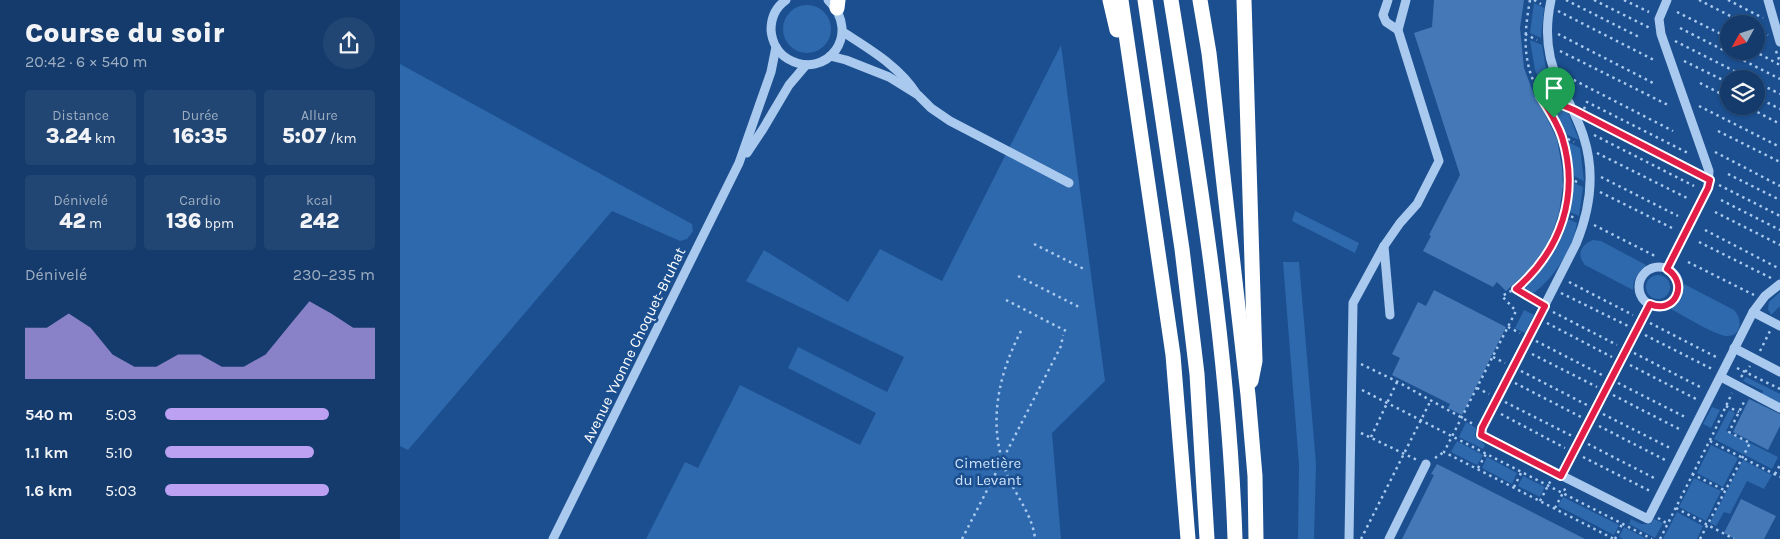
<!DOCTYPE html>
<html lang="fr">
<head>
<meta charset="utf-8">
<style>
  body { margin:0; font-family:Karla,sans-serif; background:#214673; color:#f1f3f6; height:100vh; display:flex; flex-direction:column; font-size:19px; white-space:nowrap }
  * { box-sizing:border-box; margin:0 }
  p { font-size:16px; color:#9dadc1 }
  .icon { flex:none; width:28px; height:28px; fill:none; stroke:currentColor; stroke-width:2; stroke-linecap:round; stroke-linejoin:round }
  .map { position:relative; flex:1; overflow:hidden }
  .drawer { display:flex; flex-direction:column; background:#143b6b; width:400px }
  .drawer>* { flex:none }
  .needle { width:32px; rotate:230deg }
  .tools { position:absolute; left:1320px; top:15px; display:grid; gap:10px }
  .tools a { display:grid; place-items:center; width:45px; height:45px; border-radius:50%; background:#143b6b; box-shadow:0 1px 4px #0004,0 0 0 1px #33557e; font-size:25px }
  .pin { position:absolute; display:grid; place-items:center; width:42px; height:42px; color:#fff; margin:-51px -21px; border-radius:50% 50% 50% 0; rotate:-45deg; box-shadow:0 0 5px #0007 }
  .pin .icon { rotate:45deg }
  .round { display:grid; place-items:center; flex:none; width:52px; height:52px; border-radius:26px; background:#214673 }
  .overview { display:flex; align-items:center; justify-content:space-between; height:85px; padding:0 25px }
  h1 { font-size:28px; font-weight:800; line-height:38px }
  .figures { display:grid; grid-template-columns:repeat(3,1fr); gap:8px; height:85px; padding:5px 25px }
  .figures div { display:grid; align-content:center; border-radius:5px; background:#214673; text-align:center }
  .figures b { font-size:21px; font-weight:800 }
  .figures small { font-size:14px; font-weight:400 }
  .figures p { font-size:14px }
  .chart { height:140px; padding:10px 25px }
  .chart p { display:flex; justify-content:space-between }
  .chart svg { width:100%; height:90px; margin-top:5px; fill:#bca0f2; opacity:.7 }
  ul { padding:0 25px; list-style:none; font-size:16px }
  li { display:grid; grid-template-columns:80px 60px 1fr; align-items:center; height:38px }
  li i { height:12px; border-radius:6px; background:#bca0f2 }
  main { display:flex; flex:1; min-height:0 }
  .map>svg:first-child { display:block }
  .green { fill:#2e69ad }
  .building { fill:#4478b7 }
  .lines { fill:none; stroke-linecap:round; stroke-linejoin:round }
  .path { stroke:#a9c9ee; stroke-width:2.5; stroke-dasharray:2.5 4; stroke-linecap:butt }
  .minor { stroke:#a9c9ee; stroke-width:9 }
  .highway { stroke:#fff; stroke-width:15 }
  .route-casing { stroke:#fff; stroke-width:10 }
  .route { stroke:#e11d48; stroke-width:6 }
  .labels { text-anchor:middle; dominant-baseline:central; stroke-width:5; stroke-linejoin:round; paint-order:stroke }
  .street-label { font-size:15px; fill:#fff; stroke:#1b4f8f }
  .park-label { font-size:15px; fill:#cfe3fa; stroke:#1b4f8f }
</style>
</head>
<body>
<main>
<section class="drawer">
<div class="overview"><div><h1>Course du soir</h1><p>20:42 · 6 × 540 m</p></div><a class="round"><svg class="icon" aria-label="share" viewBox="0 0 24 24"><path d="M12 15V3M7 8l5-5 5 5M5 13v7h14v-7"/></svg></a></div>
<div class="figures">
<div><p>Distance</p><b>3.24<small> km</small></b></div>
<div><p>Durée</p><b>16:35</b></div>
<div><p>Allure</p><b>5:07<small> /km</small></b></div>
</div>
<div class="figures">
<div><p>Dénivelé</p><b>42<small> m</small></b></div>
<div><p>Cardio</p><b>136<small> bpm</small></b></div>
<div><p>kcal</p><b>242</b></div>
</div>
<div class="chart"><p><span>Dénivelé</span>230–235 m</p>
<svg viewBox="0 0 160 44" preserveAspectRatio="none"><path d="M0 44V19L10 19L20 12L30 19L40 32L50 38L60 38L70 32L80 32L90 38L100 38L110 32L120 19L130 6L140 12L150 19L160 19V44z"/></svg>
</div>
<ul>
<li><b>540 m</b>5:03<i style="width:78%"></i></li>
<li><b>1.1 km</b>5:10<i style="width:71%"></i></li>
<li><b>1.6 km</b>5:03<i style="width:78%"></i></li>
</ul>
</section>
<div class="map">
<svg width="1380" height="539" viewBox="0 0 1380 539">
  <rect width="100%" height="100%" fill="#1b4f8f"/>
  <g class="green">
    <polygon points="1134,3 1144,8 1141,38 1130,33"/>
    <circle cx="407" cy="29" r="24"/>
    <polygon points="1130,40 1142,45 1146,69 1161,100 1144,91 1135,70"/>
    <polygon points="661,45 705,381 652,433 661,539 246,539 285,462 298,468 340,385 460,445 476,413 388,368 398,347 487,392 504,357 346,281 364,250 448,302 480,249 542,281"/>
    <polygon points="0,64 292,224 293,231 287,239 280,241 212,211 8,450 0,446"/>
    <polygon points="1149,101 1167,110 1179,140 1165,134"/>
    <polygon points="1168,142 1180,148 1184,181 1174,176"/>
    <polygon points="1172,182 1183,187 1179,216 1170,212"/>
    <polygon points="895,211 959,243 955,253 892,221"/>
    <path d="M 1168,219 L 1177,223 C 1173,249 1153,280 1131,295 L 1122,289 C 1144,271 1161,246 1168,219 Z"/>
    <path d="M 1193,240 L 1201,241 L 1246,265 C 1238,273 1233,278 1233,290 L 1185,265 C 1176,254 1181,245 1193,240 Z"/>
    <polygon points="883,262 899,262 916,464 914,539 898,539 899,465"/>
    <circle cx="1258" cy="287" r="12"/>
    <path d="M 1284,284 L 1334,310 C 1343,319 1342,337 1326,336 C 1313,334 1284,316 1271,309 L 1281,299 Z"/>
    <polygon points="1380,292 1380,306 1371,315 1368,309 1369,302"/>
    <polygon points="1124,310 1134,315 1125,333 1115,328"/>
    <polygon points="1346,377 1380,394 1380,404 1362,394 1363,391 1343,381"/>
    <polygon points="1312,407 1320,410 1311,428 1303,424"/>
    <polygon points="1329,410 1335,413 1326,431 1378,457 1372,469 1314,439"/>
    <polygon points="1066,422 1076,428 1075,436 1085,445 1083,449 1059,437"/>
    <polygon points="1057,441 1083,455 1077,465 1051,452"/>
    <polygon points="1311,445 1338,458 1323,487 1297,473"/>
    <polygon points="1087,457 1117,473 1112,484 1082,468"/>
    <polygon points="1343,460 1372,475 1364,489 1347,481 1330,514 1324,512 1316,526 1310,523"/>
    <polygon points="1123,476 1145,487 1140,497 1118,486"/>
    <polygon points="1294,478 1321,491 1306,521 1279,507"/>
    <polygon points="1163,497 1219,525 1214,535 1158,506"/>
    <polygon points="1277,512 1303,526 1297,539 1263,539"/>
    <polygon points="1231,519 1241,524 1250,524 1254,519 1263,523 1255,538 1229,524"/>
    <polygon points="1224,527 1247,539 1223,539 1219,537"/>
  </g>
  <g class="building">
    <polygon points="1034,0 1124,0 1120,28 1124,68 1134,95 1145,114 1157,139 1162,167 1163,186 1159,213 1153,231 1145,248 1128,271 1106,291 1097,282 1093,287 1023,251 1031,236 1029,235 1060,175 1014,33 1032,27"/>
    <polygon points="1034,290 1106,327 1062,415 1048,408 1050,404 992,375 1000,358 992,354 1018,302 1026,306"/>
    <polygon points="1349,399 1380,414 1380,426 1368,450 1333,432"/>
    <polygon points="1037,464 1185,539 1002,539 1034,475 1031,474"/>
    <polygon points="1341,499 1376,516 1364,539 1335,539 1324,533"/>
  </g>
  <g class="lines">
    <g class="path">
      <path d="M 1130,0 C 1126,23 1123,45 1129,68 C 1135,92 1152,111 1161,134 C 1181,192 1160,267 1102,296 L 1116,311 L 1044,452 L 1214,539"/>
      <polyline points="1134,0 1141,4"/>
      <polyline points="1166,0 1241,38"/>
      <polyline points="1194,0 1250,28"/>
      <polyline points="1224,0 1249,12"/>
      <polyline points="1299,0 1346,24"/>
      <polyline points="1328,0 1363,18"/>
      <polyline points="1158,11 1256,61"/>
      <polyline points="1277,12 1329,38"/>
      <polyline points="1280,28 1380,79"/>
      <polyline points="1356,29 1368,35"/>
      <polyline points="1125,34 1137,40"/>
      <polyline points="1158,34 1255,84"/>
      <polyline points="1275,41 1350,79"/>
      <polyline points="1160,51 1270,106"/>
      <polyline points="1354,51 1380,65"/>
      <polyline points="1376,51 1380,62"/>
      <polyline points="1284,61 1329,83"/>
      <polyline points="1168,77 1273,131"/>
      <polyline points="1356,82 1380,94"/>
      <polyline points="1300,83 1329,98"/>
      <polyline points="1142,97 1158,104"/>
      <polyline points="1356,97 1380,109"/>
      <polyline points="1299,106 1380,147"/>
      <polyline points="1346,106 1380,124"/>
      <polyline points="1184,109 1187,102 1288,153"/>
      <polyline points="1188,118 1298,174"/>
      <polyline points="1318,131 1380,162"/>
      <polyline points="1194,135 1294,186"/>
      <polyline points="1162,136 1174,142"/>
      <polyline points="1315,152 1380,186"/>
      <polyline points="1197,153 1287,198"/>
      <polyline points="1328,174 1380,200"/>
      <polyline points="1201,177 1278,216"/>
      <polyline points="1169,178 1179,183"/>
      <polyline points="1319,185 1380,216"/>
      <polyline points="1200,192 1272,228"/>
      <polyline points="1321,200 1380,230"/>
      <polyline points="1315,212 1380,245"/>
      <polyline points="1165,214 1175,218"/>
      <polyline points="1194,225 1257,257"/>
      <polyline points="1305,230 1380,269"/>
      <polyline points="1299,242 1371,278"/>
      <polyline points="634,244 686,270"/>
      <polyline points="1288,262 1354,295"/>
      <polyline points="618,276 679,307"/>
      <polyline points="1169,282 1233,315"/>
      <polyline points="1115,289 1136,301"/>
      <polyline points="1161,293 1228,326"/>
      <polyline points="606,300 666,331"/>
      <polyline points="1153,312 1217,345"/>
      <polyline points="1147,323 1212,357"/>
      <polyline points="1250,323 1318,358"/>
      <polyline points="1108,327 1120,333"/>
      <path d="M 621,331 C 596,379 586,432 611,483 C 620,501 633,518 635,539"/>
      <polyline points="1245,335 1314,370"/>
      <polyline points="1136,341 1202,375"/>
      <polyline points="1360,351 1370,331"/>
      <polyline points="1234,353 1302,388"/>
      <polyline points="1132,354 1197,387"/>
      <polyline points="1093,357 1105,363"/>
      <polyline points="961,364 998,382 1073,424"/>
      <polyline points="1230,365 1298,400"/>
      <polyline points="1337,368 1380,389"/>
      <polyline points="1121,371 1187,405"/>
      <polyline points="1341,377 1350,366"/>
      <polyline points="1115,383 1181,417"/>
      <polyline points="1218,383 1287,418"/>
      <polyline points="1077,388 1089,394"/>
      <polyline points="962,390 1252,539"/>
      <polyline points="1213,395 1281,430"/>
      <polyline points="1105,402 1172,436"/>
      <polyline points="1326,406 1339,412"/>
      <polyline points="1101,414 1165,448"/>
      <polyline points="1203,414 1272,449"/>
      <polyline points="1199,426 1267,461"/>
      <polyline points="961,433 1017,460"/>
      <polyline points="971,437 997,382"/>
      <polyline points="1310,441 1380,477"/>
      <polyline points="1188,444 1256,479"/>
      <polyline points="1183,457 1252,492"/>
      <polyline points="1035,458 1044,452"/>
      <polyline points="1078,468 1086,454"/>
      <polyline points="1292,474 1324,490"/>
      <polyline points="1375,474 1380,465"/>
      <polyline points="1114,487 1121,473"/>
      <polyline points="1140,501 1151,480"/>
      <polyline points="1155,508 1166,487"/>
      <polyline points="1276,508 1334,539"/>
      <polyline points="1258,518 1268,524"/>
      <polyline points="562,539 661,346 663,335"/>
      <polyline points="961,539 1031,400"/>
      <polyline points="1215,539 1222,524"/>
      <polyline points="1260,539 1314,432 1332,393"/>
      <polyline points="1300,539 1350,443 1329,432 1345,400"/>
    </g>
    <g class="minor">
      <path d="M 386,0 C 376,7 371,18 371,30 C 372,42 378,53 388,59 C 426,81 463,34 428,0"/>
      <polyline points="988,0 983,15 986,22 998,30"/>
      <path d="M 1151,0 C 1145,28 1146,56 1159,82 C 1168,101 1178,118 1184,138 C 1195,173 1190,210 1176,244 L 1082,428 L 1081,435 L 1248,519 L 1353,312 L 1365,296 L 1380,284"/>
      <polyline points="1267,0 1259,19 1261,34 1309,171 1308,188 1267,269"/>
      <polyline points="1368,0 1380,42"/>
      <path d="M 443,32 C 469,49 499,66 516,93"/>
      <polyline points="430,56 446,60 489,77 518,95 531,108 550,121 669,183"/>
      <polyline points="347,153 363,129 389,85 406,65"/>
      <polyline points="984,246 990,315"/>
      <circle cx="1259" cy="287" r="20"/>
      <polyline points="1353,312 1380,326"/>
      <polyline points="1334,348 1380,372"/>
      <polyline points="1321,377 1380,408"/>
      <polyline points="1161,476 1249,305"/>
      <polyline points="153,539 339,163 371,72 376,47"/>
      <polyline points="949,539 953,303 984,246 1000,223 1017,204 1039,161 998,30 1006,0"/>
      <polyline points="989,539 1026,464"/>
    </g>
    <g class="highway">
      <polyline points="710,0 717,30"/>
      <polyline points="721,0 773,355 788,539"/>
      <polyline points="745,0 782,249 797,374 807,539"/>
      <path d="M 771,0 C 800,179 829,358 835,539"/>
      <polyline points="800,0 809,53 848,395 855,476 856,539"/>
      <polyline points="844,0 855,361 851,381"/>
      <polyline points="437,8 438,0"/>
    </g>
  </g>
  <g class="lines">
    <g class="route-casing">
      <path id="route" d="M 1140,96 L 1174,110 L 1310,180 L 1308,188 L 1267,269 C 1290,284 1274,315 1250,304 L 1161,476 L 1081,435 L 1082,428 L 1145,306 L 1116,289 C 1161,250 1180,195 1162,137 C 1157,122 1148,109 1140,96 Z"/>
    </g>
    <use href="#route" class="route"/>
  </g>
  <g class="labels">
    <g class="street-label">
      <text transform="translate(234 345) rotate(-64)">Avenue Yvonne Choquet-Bruhat</text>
    </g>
    <g class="park-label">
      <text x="588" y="463">Cimetière<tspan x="588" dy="17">du Levant</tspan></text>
    </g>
  </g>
</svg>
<div class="tools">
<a><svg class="needle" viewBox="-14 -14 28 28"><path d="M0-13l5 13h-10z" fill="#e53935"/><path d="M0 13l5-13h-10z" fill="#9dadc1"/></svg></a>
<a><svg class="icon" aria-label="layers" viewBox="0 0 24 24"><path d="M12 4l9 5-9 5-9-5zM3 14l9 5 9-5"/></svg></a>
</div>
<div class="pin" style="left:1154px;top:118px;background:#1e9e55"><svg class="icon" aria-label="arrive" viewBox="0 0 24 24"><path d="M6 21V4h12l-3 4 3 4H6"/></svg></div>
</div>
</main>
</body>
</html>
